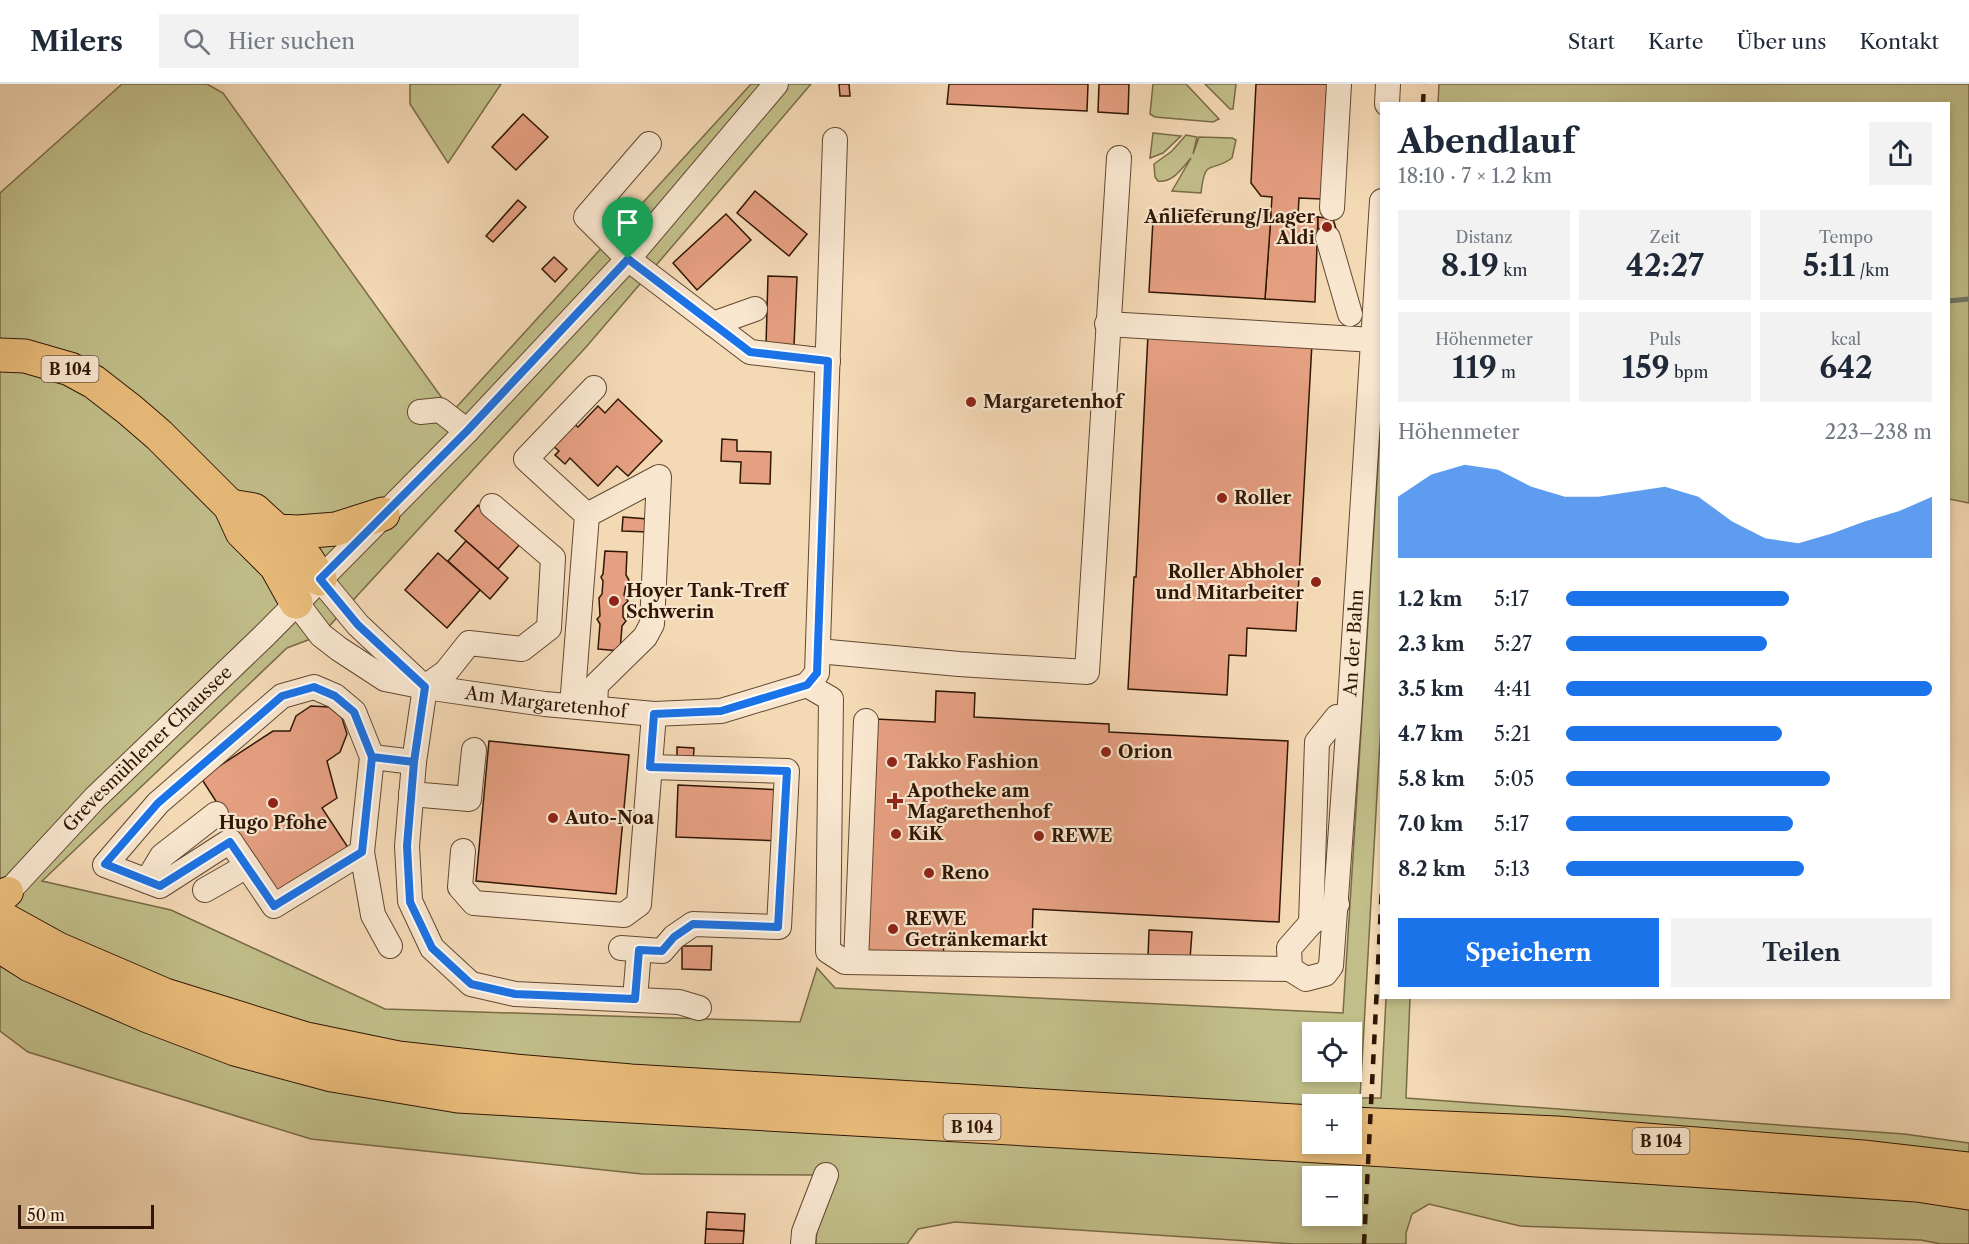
<!DOCTYPE html>
<html lang="de">
<head>
<meta charset="utf-8">
<style>
  body { margin:0; font-family:"Libre Caslon Text",serif; background:#f2f2f3; color:#1f2937; height:100vh; display:flex; flex-direction:column; font-size:22px; white-space:nowrap }
  * { box-sizing:border-box; margin:0 }
  p { font-size:20px; color:#747a83 }
  .icon { flex:none; width:33px; height:33px; fill:none; stroke:currentColor; stroke-width:2; stroke-linecap:round; stroke-linejoin:round }
  .map { position:relative; flex:1; overflow:hidden }
  .side { position:absolute; left:1380px; top:18px; width:570px; height:897px; display:flex; flex-direction:column; background:#fff; border-radius:0px; box-shadow:0 3px 9px #0003 }
  .side>* { flex:none }
  .buttons { position:absolute; left:1302px; top:938px; display:grid; gap:12px }
  .buttons a { display:grid; place-items:center; width:60px; height:60px; border-radius:0px; background:#fff; box-shadow:0 3px 9px #0003; font-size:30px }
  .scale { position:absolute; left:18px; bottom:15px; width:136px; box-sizing:border-box; padding-left:6px; border:3px solid #311605; border-top:0; font-size:16px; line-height:21px; white-space:nowrap; color:#311605; -webkit-text-stroke:4px #f8e6cf; paint-order:stroke }
  .pin { position:absolute; display:grid; place-items:center; width:51px; height:51px; color:#fff; margin:-62px -26px; border-radius:50% 50% 50% 0; rotate:-45deg; box-shadow:0 0 6px #0007 }
  .pin .icon { rotate:45deg }
  .round { display:grid; place-items:center; flex:none; width:63px; height:63px; border-radius:0px; background:#f2f2f3 }
  .head { display:flex; align-items:center; justify-content:space-between; height:102px; padding:0 18px }
  h1 { font-size:33px; font-weight:700; line-height:45px }
  .stats { display:grid; grid-template-columns:repeat(3,1fr); gap:9px; height:102px; padding:6px 18px }
  .stats div { display:grid; align-content:center; border-radius:0px; background:#f2f2f3; text-align:center }
  .stats b { font-size:30px; font-weight:700 }
  .stats small { font-size:16px; font-weight:400 }
  .stats p { font-size:16px }
  .chart { height:168px; padding:12px 18px }
  .chart p { display:flex; justify-content:space-between }
  .chart svg { width:100%; height:108px; margin-top:6px; fill:#1a73e8; opacity:.7 }
  .button { display:flex; gap:12px; margin-top:auto; padding:12px 18px }
  .button a { flex:1; height:69px; border-radius:0px; background:#1a73e8; color:#fff; font-size:24px; font-weight:700; line-height:69px; text-align:center }
  .button a+a { background:#f2f2f3; color:#1f2937 }
  ul { padding:0 18px; list-style:none; font-size:20px }
  li { display:grid; grid-template-columns:96px 72px 1fr; align-items:center; height:45px }
  li i { height:15px; border-radius:8px; background:#1a73e8 }
  header { display:flex; align-items:center; gap:36px; box-sizing:border-box; height:84px; padding:0 30px; background:#fff; border-bottom:2px solid #e0e1e3 }
  header strong { font-size:28px }
  nav { display:flex; gap:33px; margin-inline-start:auto; font-size:21px }
  .search { width:420px; height:54px; background:#f2f2f3; display:flex; align-items:center; gap:15px; box-sizing:border-box; padding:0 21px; border-radius:0px; color:#747a83; font-size:22px }
  .map>svg:first-child { display:block }
  .green { fill:#c1be89; stroke:#796a47; stroke-width:1.5; fill-rule:evenodd }
  .lines { fill:none; stroke-linecap:round; stroke-linejoin:round }
  .stream { stroke:#717967; stroke-width:5 }
  .building { fill:#e59f81; stroke:#311605; stroke-width:1.5 }
  .minor-casing { stroke:#624731; stroke-width:26 }
  .major-casing { stroke:#311605; stroke-width:32 }
  .highway-casing { stroke:#311605; stroke-width:35 }
  .minor { stroke:#f8e6cf; stroke-width:24 }
  .major { stroke:#eabc7a; stroke-width:30 }
  .highway { stroke:#eabc7a; stroke-width:33 }
  .rail { stroke:#311605; stroke-width:4.5; stroke-dasharray:10 10; stroke-linecap:butt }
  .route-casing { stroke:#fff; stroke-width:12 }
  .route { stroke:#1a73e8; stroke-width:8 }
  .poi-dot { fill:#8f2418; stroke:#f8e6cf; stroke-width:2 }
  .labels { text-anchor:middle; dominant-baseline:central; stroke-width:4.5; stroke-linejoin:round; paint-order:stroke }
  .shield { fill:#f8e6cf; stroke:#6d5442; stroke-width:1.5 }
  .shield-label { font-size:16px; font-weight:bold; fill:#311605 }
  .poi-label { font-size:18px; font-weight:bold; fill:#311605; stroke:#f8e6cf; text-anchor:start }
  .street-label { font-size:18px; fill:#311605; stroke:#f8e6cf }
</style>
</head>
<body>
<header>
<strong>Milers</strong>
<div class="search"><svg class="icon" aria-label="search" viewBox="0 0 24 24"><circle cx="10" cy="10" r="6"/><path d="M15 15l6 6"/></svg>Hier suchen</div>
<nav><a>Start</a><a>Karte</a><a>Über uns</a><a>Kontakt</a></nav>
</header>
<div class="map">
<svg width="1969" height="1160" viewBox="0 0 1969 1160">
  <rect width="100%" height="100%" fill="#f4d9b5"/>
  <filter id="stains"><feTurbulence type="fractalNoise" baseFrequency=".00333" numOctaves="4"/><feColorMatrix values="0 0 0 0 .2 0 0 0 0 .09 0 0 0 0 .02 0 0 0 .5 -.17"/></filter>
  <radialGradient id="worn" r=".72"><stop offset=".6" stop-color="#630" stop-opacity="0"/><stop offset="1" stop-color="#630" stop-opacity=".3"/></radialGradient>
  <g class="green">
    <path d="M 122,0 L 207,0 L 223,9 L 452,328 L 751,0 L 811,0 L 587,262 L 321,551 L 287,564 L 42,797 L 171,826 L 385,925 L 800,938 L 817,884 L 835,904 L 1343,929 L 1381,334 L 1381,639 L 1360,1014 L 1381,1014 L 1386,914 L 1410,914 L 1406,1014 L 1904,1050 L 1969,1059 L 1969,1160 L 1941,1160 L 1921,1156 L 1520,1142 L 1429,1120 L 1412,1130 L 1406,1149 L 1406,1160 L 1294,1160 L 955,1138 L 918,1145 L 907,1160 L 816,1160 L 820,1091 L 642,1090 L 311,1055 L 28,968 L 0,947 L 0,109 ZM 1312,948 L 1352,948 L 1352,987 L 1312,987 ZM 1312,1020 L 1352,1020 L 1352,1059 L 1312,1059 ZM 1312,1092 L 1352,1092 L 1352,1131 L 1312,1131 Z"/>
    <polygon points="410,0 501,0 448,79 410,20"/>
    <polygon points="1153,0 1186,0 1219,35 1213,38 1155,33 1150,30"/>
    <polygon points="1205,0 1236,0 1233,25 1230,25"/>
    <polygon points="1439,0 1969,0 1969,419 1949,415 1948,20 1438,20"/>
    <polygon points="1153,49 1181,52 1163,69 1150,74"/>
    <path d="M 1186,51 L 1197,53 L 1193,70 L 1199,53 L 1232,54 L 1236,56 L 1232,74 C 1211,90 1205,72 1201,109 L 1172,107 L 1191,74 C 1182,84 1173,99 1158,97 L 1155,93 L 1154,80 L 1172,67 Z"/>
  </g>
  <g class="lines">
    <polyline class="stream" points="1948,217 1969,215"/>
  </g>
  <g class="building">
    <polygon points="839,0 849,0 850,12 840,12"/>
    <polygon points="949,0 1088,0 1087,27 947,20"/>
    <polygon points="1099,0 1129,0 1128,30 1098,28"/>
    <polygon points="1256,0 1327,0 1321,115 1299,114 1298,132 1318,133 1315,218 1265,215 1272,113 1261,112 1251,99"/>
    <polygon points="523,30 548,53 516,86 492,63"/>
    <polygon points="755,107 807,150 789,172 737,129"/>
    <polygon points="518,116 526,123 493,158 486,152"/>
    <polygon points="1165,125 1271,131 1265,215 1149,208 1153,136"/>
    <polygon points="726,130 751,156 697,206 673,179"/>
    <polygon points="1318,133 1333,135 1338,151 1318,157"/>
    <polygon points="554,173 567,185 555,198 542,185"/>
    <polygon points="768,192 797,193 794,262 766,261"/>
    <polygon points="1148,250 1312,259 1296,547 1247,544 1246,572 1229,571 1227,611 1128,605 1134,493 1136,493"/>
    <polygon points="618,315 662,357 628,392 617,382 598,402 570,374 565,380 555,371 559,367 553,362 574,340 578,343 598,322 605,329"/>
    <polygon points="722,355 737,356 737,367 771,368 770,400 740,399 741,378 721,377"/>
    <polygon points="478,421 521,459 498,485 455,447"/>
    <polygon points="623,433 648,435 648,448 622,447"/>
    <polygon points="466,457 508,494 490,515 448,477"/>
    <polygon points="605,467 627,468 626,491 629,496 626,500 624,511 628,517 623,522 623,533 626,537 622,542 620,567 598,565 600,540 597,535 600,532 599,514 602,510 603,497 601,493 603,490"/>
    <polygon points="438,469 480,506 447,544 405,506"/>
    <polygon points="936,607 975,609 974,633 1109,640 1109,648 1288,657 1279,838 1033,825 1032,859 999,857 998,863 944,860 943,872 864,867 876,635 935,638"/>
    <polygon points="311,622 329,623 342,634 347,650 340,668 327,677 337,714 322,724 349,765 277,812 201,694 273,647 290,647 296,632"/>
    <polygon points="489,657 629,671 616,810 476,797"/>
    <polygon points="677,663 694,664 693,680 677,679"/>
    <polygon points="678,701 783,706 781,757 676,753"/>
    <polygon points="1149,846 1192,848 1190,875 1148,873"/>
    <polygon points="682,862 712,862 711,886 682,885"/>
    <polygon points="707,1128 745,1130 744,1147 706,1145"/>
    <polygon points="706,1145 744,1147 743,1160 705,1160"/>
  </g>
  <g class="lines">
    <g class="minor-casing">
      <g id="minor">
        <polyline points="1387,20 1388,0"/>
        <polyline points="649,60 586,133 628,175 750,268 828,277"/>
        <polyline points="1332,124 1339,0"/>
        <polyline points="1328,154 1350,230"/>
        <polyline points="713,240 755,225"/>
        <polyline points="1107,240 1374,256"/>
        <polyline points="420,328 440,326 467,347"/>
        <polyline points="587,431 659,393 652,540 645,553 596,601 595,624"/>
        <polyline points="320,495 358,541 423,602"/>
        <path id="s1" d="M 296,518 L 321,551 L 339,565 L 385,595 L 425,603 L 545,620 L 654,630 L 721,627 L 807,601"/>
        <polyline points="818,567 959,580 1087,588 1119,74"/>
        <polyline points="807,601 831,615 828,867 845,878 1290,885"/>
        <polyline points="807,601 817,589 835,56"/>
        <polyline points="425,603 414,678 407,762 410,817 432,864 471,900 515,910 679,918 699,924"/>
        <polyline points="425,603 446,588 469,559 522,565 549,544 553,474 492,422"/>
        <polyline points="572,622 587,431 526,375 594,304"/>
        <polyline points="372,673 414,678"/>
        <polyline points="411,710 469,715 474,666"/>
        <polyline points="463,767 460,803 474,819 624,831 639,820 654,630"/>
        <polyline points="362,768 274,822 230,757 160,802 105,781 158,719 282,612 314,603 335,612 354,628 372,673 362,768 373,831 390,862"/>
        <polyline points="147,797 162,772 216,730"/>
        <polyline points="205,806 247,782"/>
        <path id="s2" d="M 8,808 L 95,714 L 265,551 L 467,347 L 628,175 L 776,0"/>
        <path id="s3" d="M 1337,820 L 1311,839 L 1289,864 L 1290,885 L 1306,895 L 1325,890 L 1331,882 L 1349,634 L 1382,117"/>
        <polyline points="1311,839 1317,658 1337,633 1349,634"/>
        <polyline points="621,864 662,867 674,853 693,840 779,843 787,687 650,683"/>
        <polyline points="856,878 866,637"/>
        <polyline points="635,915 639,866"/>
        <polyline points="803,1160 804,1148 826,1091"/>
      </g>
    </g>
    <g class="major-casing">
      <polyline id="major" points="0,815 8,808"/>
    </g>
    <g class="highway-casing">
      <g id="highway">
        <polyline points="0,271 25,272 70,285 94,298 130,326 159,351 230,422 242,448 276,482 296,518"/>
        <polyline points="230,422 254,426 277,447 298,448 336,445 383,430"/>
        <polyline points="277,447 306,474 320,495"/>
        <polyline points="0,833 58,865 165,911 306,955 398,974 515,987 631,997 1312,1038"/>
        <polyline points="0,862 30,881 148,932 235,965 332,991 458,1012 1386,1066 1917,1101 1969,1109"/>
        <polyline points="1352,1040 1557,1049 1863,1073 1969,1085"/>
      </g>
    </g>
    <use href="#minor" class="minor"/>
    <use href="#major" class="major"/>
    <use href="#highway" class="highway"/>
    <g class="rail">
      <polyline points="1423,20 1424,0"/>
      <polyline points="1364,1160 1382,802"/>
    </g>
  </g>
  <g class="lines">
    <g class="route-casing">
      <polyline id="route" points="628,175 467,347 320,495 358,541 425,603 414,678 372,673 362,768 274,822 230,758 160,802 105,780 158,719 282,612 314,603 335,612 354,628 372,673 414,678 407,762 410,818 432,864 471,900 515,910 635,915 639,866 662,867 674,853 693,840 778,843 787,687 650,683 654,630 721,627 807,601 817,589 828,277 750,268 628,175"/>
    </g>
    <use href="#route" class="route"/>
  </g>
  <g class="poi-dot">
    <circle cx="1327" cy="143" r="6"/>
    <circle cx="971" cy="318" r="6"/>
    <circle cx="1222" cy="414" r="6"/>
    <circle cx="1316" cy="498" r="6"/>
    <circle cx="614" cy="517" r="6"/>
    <circle cx="1106" cy="668" r="6"/>
    <circle cx="892" cy="678" r="6"/>
    <path d="M892 708h6v6h6v6h-6v6h-6v-6h-6v-6h6z"/>
    <circle cx="273" cy="719" r="6"/>
    <circle cx="553" cy="734" r="6"/>
    <circle cx="896" cy="750" r="6"/>
    <circle cx="1039" cy="752" r="6"/>
    <circle cx="929" cy="789" r="6"/>
    <circle cx="893" cy="845" r="6"/>
  </g>
  <g class="labels">
    <g class="shield">
      <rect x="41.5" y="272" width="57" height="26" rx="4.5"/>
      <rect x="943.5" y="1030" width="57" height="26" rx="4.5"/>
      <rect x="1632.5" y="1044" width="57" height="26" rx="4.5"/>
    </g>
    <g class="shield-label">
      <text x="70" y="285">B 104</text>
      <text x="972" y="1043">B 104</text>
      <text x="1661" y="1057">B 104</text>
    </g>
    <g class="poi-label">
      <text x="1315" y="133" text-anchor="end">Anlieferung/Lager<tspan x="1315" dy="21">Aldi</tspan></text>
      <text x="983" y="318">Margaretenhof</text>
      <text x="1234" y="414">Roller</text>
      <text x="1304" y="488" text-anchor="end">Roller Abholer<tspan x="1304" dy="21">und Mitarbeiter</tspan></text>
      <text x="626" y="507">Hoyer Tank-Treff<tspan x="626" dy="21">Schwerin</tspan></text>
      <text x="1118" y="668">Orion</text>
      <text x="904" y="678">Takko Fashion</text>
      <text x="907" y="707">Apotheke am<tspan x="907" dy="21">Magarethenhof</tspan></text>
      <text x="565" y="734">Auto-Noa</text>
      <text x="273" y="739" text-anchor="middle">Hugo Pfohe</text>
      <text x="908" y="750">KiK</text>
      <text x="1051" y="752">REWE</text>
      <text x="941" y="789">Reno</text>
      <text x="905" y="835">REWE<tspan x="905" dy="21">Getränkemarkt</tspan></text>
    </g>
    <g class="street-label">
      <text stroke="none"><textPath href="#s3" startOffset="459">An der Bahn</textPath></text>
      <text stroke="none"><textPath href="#s1" startOffset="282">Am Margaretenhof</textPath></text>
      <text stroke="none"><textPath href="#s2" startOffset="200">Grevesmühlener Chaussee</textPath></text>
    </g>
  </g>
  <rect width="100%" height="100%" filter="url(#stains)"/>
  <rect width="100%" height="100%" fill="url(#worn)"/>
</svg>
<div class="buttons">
<a><svg class="icon" aria-label="locate" viewBox="0 0 24 24"><circle cx="12" cy="12" r="6"/><path d="M12 2v4M12 18v4M2 12h4M18 12h4"/></svg></a>
<a>+</a>
<a>−</a>
</div>
<div class="scale">50 m</div>
<div class="pin" style="left:628px;top:175px;background:#1e9e55"><svg class="icon" aria-label="arrive" viewBox="0 0 24 24"><path d="M6 21V4h12l-3 4 3 4H6"/></svg></div>
<section class="side">
<div class="head"><div><h1>Abendlauf</h1><p>18:10 · 7 × 1.2 km</p></div><a class="round"><svg class="icon" aria-label="share" viewBox="0 0 24 24"><path d="M12 15V3M7 8l5-5 5 5M5 13v7h14v-7"/></svg></a></div>
<div class="stats">
<div><p>Distanz</p><b>8.19<small> km</small></b></div>
<div><p>Zeit</p><b>42:27</b></div>
<div><p>Tempo</p><b>5:11<small> /km</small></b></div>
</div>
<div class="stats">
<div><p>Höhenmeter</p><b>119<small> m</small></b></div>
<div><p>Puls</p><b>159<small> bpm</small></b></div>
<div><p>kcal</p><b>642</b></div>
</div>
<div class="chart"><p><span>Höhenmeter</span>223–238 m</p>
<svg viewBox="0 0 160 44" preserveAspectRatio="none"><path d="M0 44V19L10 10L20 6L30 8L40 15L50 19L60 19L70 17L80 15L90 19L100 29L110 36L120 38L130 34L140 29L150 25L160 19V44z"/></svg>
</div>
<ul>
<li><b>1.2 km</b>5:17<i style="width:61%"></i></li>
<li><b>2.3 km</b>5:27<i style="width:55%"></i></li>
<li><b>3.5 km</b>4:41<i style="width:100%"></i></li>
<li><b>4.7 km</b>5:21<i style="width:59%"></i></li>
<li><b>5.8 km</b>5:05<i style="width:72%"></i></li>
<li><b>7.0 km</b>5:17<i style="width:62%"></i></li>
<li><b>8.2 km</b>5:13<i style="width:65%"></i></li>
</ul>
<div class="button"><a>Speichern</a><a>Teilen</a></div>
</section>
</div>
</body>
</html>
